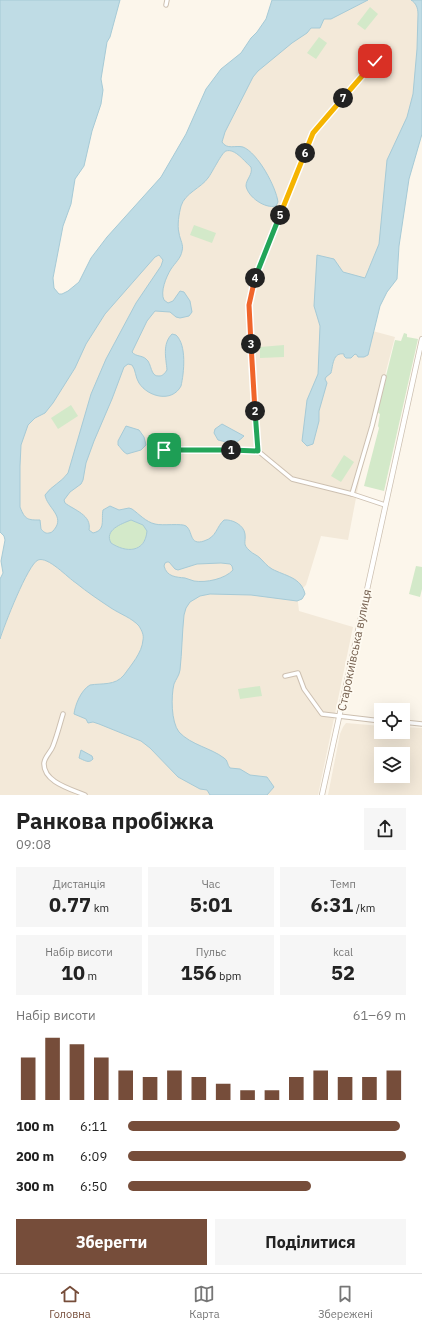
<!DOCTYPE html>
<html lang="uk">
<head>
<meta charset="utf-8">
<style>
  body { margin:0; font-family:"IBM Plex Sans",sans-serif; background:#f6f6f6; color:#222; height:100vh; display:flex; flex-direction:column; font-size:15px; white-space:nowrap }
  * { box-sizing:border-box; margin:0 }
  p { font-size:13px; color:#767676 }
  .icon { flex:none; width:22px; height:22px; fill:none; stroke:currentColor; stroke-width:2; stroke-linecap:round; stroke-linejoin:round }
  .map { position:relative; height:795px; overflow:hidden }
  .sheet { display:flex; flex-direction:column; background:#fff; flex:1 }
  .sheet>* { flex:none }
  .buttons { position:absolute; left:374px; top:703px; display:grid; gap:8px }
  .buttons a { display:grid; place-items:center; width:36px; height:36px; border-radius:0px; background:#fff; box-shadow:0 4px 16px #0002; font-size:20px }
  .pin { position:absolute; display:grid; place-items:center; width:34px; height:34px; color:#fff; margin:-17px; border-radius:8px; box-shadow:0 2px 6px #0006 }
  .km { position:absolute; width:20px; height:20px; margin:-10px; border-radius:50%; background:#222; color:#fff; font-size:11px; line-height:20px; text-align:center }
  .round { display:grid; place-items:center; flex:none; width:42px; height:42px; border-radius:0px; background:#f6f6f6 }
  .head { display:flex; align-items:center; justify-content:space-between; height:68px; padding:0 16px }
  h1 { font-size:22px; font-weight:700; line-height:30px }
  .metrics { display:grid; grid-template-columns:repeat(3,1fr); gap:6px; height:68px; padding:4px 16px }
  .metrics div { display:grid; align-content:center; border-radius:0px; background:#f6f6f6; text-align:center }
  .metrics b { font-size:20px; font-weight:700 }
  .metrics small { font-size:11px; font-weight:400 }
  .metrics p { font-size:11px }
  .chart { height:112px; padding:8px 16px }
  .chart p { display:flex; justify-content:space-between }
  .chart svg { width:100%; height:72px; margin-top:4px; stroke:#764d3a; stroke-width:6 }
  .primary-button { display:flex; gap:8px; margin-top:auto; padding:8px 16px }
  .primary-button a { flex:1; height:46px; border-radius:0px; background:#764d3a; color:#fff; font-size:16px; font-weight:700; line-height:46px; text-align:center }
  .primary-button a+a { background:#f6f6f6; color:#222 }
  ul { padding:0 16px; list-style:none; font-size:13px }
  li { display:grid; grid-template-columns:64px 48px 1fr; align-items:center; height:30px }
  li i { height:10px; border-radius:5px; background:#764d3a }
  .tab-bar { display:flex; justify-content:space-around; align-items:center; height:56px; border-top:1px solid #e0e0e0; background:#fff; font-size:11px; color:#767676 }
  .tab-bar a { display:grid; justify-items:center; gap:2px }
  .tab-bar .active { color:#764d3a }
  .map>svg:first-child { display:block }
  .residential { fill:#f3e9d9; fill-rule:evenodd }
  .green { fill:#d3e9c9 }
  .water { fill:#bfdce5; stroke:#a6cad6; fill-rule:evenodd }
  .lines { fill:none; stroke-linecap:round; stroke-linejoin:round }
  .minor-casing { stroke:#cdc0b1; stroke-width:5.5 }
  .tertiary-casing { stroke:#cdc0b1; stroke-width:6 }
  .minor { stroke:#fff; stroke-width:3.5 }
  .tertiary { stroke:#fff; stroke-width:4.5 }
  .split-1-casing { stroke:#fff; stroke-width:8 }
  .split-2-casing { stroke:#fff; stroke-width:8 }
  .split-3-casing { stroke:#fff; stroke-width:8 }
  .split-4-casing { stroke:#fff; stroke-width:8 }
  .split-5-casing { stroke:#fff; stroke-width:8 }
  .split-6-casing { stroke:#fff; stroke-width:8 }
  .split-7-casing { stroke:#fff; stroke-width:8 }
  .split-8-casing { stroke:#fff; stroke-width:8 }
  .split-1 { stroke:#22a559; stroke-width:5 }
  .split-2 { stroke:#22a559; stroke-width:5 }
  .split-3 { stroke:#f0652b; stroke-width:5 }
  .split-4 { stroke:#f0652b; stroke-width:5 }
  .split-5 { stroke:#22a559; stroke-width:5 }
  .split-6 { stroke:#f5b400; stroke-width:5 }
  .split-7 { stroke:#f5b400; stroke-width:5 }
  .split-8 { stroke:#f5b400; stroke-width:5 }
  .labels { text-anchor:middle; dominant-baseline:central; stroke-width:3.5; stroke-linejoin:round; paint-order:stroke }
  .street-label { font-size:12px; fill:#75604f; stroke:#fefaf1 }
</style>
</head>
<body>
<div class="map">
<svg width="422" height="795" viewBox="0 0 422 795">
  <rect width="100%" height="100%" fill="#fcf6eb"/>
  <g class="residential">
    <polygon points="344,0 420,0 422,58 369,330 395,337 365,451 348,540 321,536 306,585 297,594 299,611 353,627 318,795 0,795 0,601 26,531 3,436 253,63"/>
    <path d="M 346,723 L 381,726 L 381,732 L 403,732 L 403,727 L 422,728 L 422,795 L 328,795 L 340,734 L 343,727 ZM 381,754 L 403,754 L 403,776 L 381,776 Z"/>
  </g>
  <g class="green">
    <polygon points="370,7 378,14 365,30 357,24"/>
    <polygon points="319,37 327,43 316,59 307,53"/>
    <polygon points="194,225 216,233 212,243 190,235"/>
    <polygon points="404,333 407,334 407,337 418,339 384,491 364,486 379,428 378,426 380,414 377,412 395,340 401,341"/>
    <polygon points="284,345 284,357 260,358 260,347"/>
    <polygon points="71,405 78,416 58,429 51,418"/>
    <polygon points="344,455 354,462 341,482 331,476"/>
    <path d="M 131,520 L 143,525 L 147,531 C 144,553 126,553 111,543 C 104,530 121,524 131,520 Z"/>
    <polygon points="416,566 422,567 422,589 420,597 409,594"/>
    <polygon points="260,686 262,696 240,699 238,689"/>
  </g>
  <g class="water">
    <path d="M 0,0 L 120,0 L 110,37 L 107,42 L 101,79 L 103,90 L 101,104 L 92,131 L 84,166 L 75,179 L 71,204 L 63,226 L 53,278 L 54,288 L 59,294 L 62,294 L 68,291 L 79,282 L 91,258 L 107,237 L 161,177 L 186,134 L 206,89 L 221,69 L 241,53 L 251,38 L 257,32 L 266,19 L 272,0 L 368,0 L 331,19 L 324,19 L 320,28 L 311,28 L 307,33 L 292,43 L 258,71 L 253,77 L 225,132 L 222,142 C 227,150 235,145 243,147 C 258,153 276,187 278,202 L 276,206 C 265,209 248,197 246,186 C 246,179 253,175 251,167 C 245,162 235,148 226,151 C 222,152 212,173 208,178 C 201,188 185,193 181,206 C 179,214 177,225 179,233 C 180,240 184,245 182,251 C 181,258 175,263 171,269 C 166,277 160,292 164,300 L 168,303 L 173,301 L 180,291 L 184,292 L 190,301 L 192,312 L 189,316 L 180,318 L 176,317 L 170,312 L 155,311 L 147,321 L 132,352 C 136,357 142,355 146,359 C 152,363 150,377 159,376 C 163,376 165,373 167,370 C 166,358 162,344 172,334 L 176,335 C 187,345 184,373 181,386 C 172,403 148,397 139,383 C 135,377 136,370 132,365 L 128,364 L 124,367 L 112,399 L 94,441 L 86,463 L 83,480 L 81,484 L 70,492 L 64,500 L 65,503 C 74,510 92,515 89,530 L 93,533 C 106,530 101,520 103,510 L 110,506 L 119,510 L 129,508 L 132,509 C 139,514 146,522 155,524 C 162,526 182,523 186,526 C 193,531 189,546 204,541 C 217,537 216,527 224,520 C 232,519 244,525 245,534 C 246,543 242,544 250,551 C 253,554 257,555 260,558 C 264,562 267,566 272,569 C 285,576 301,577 305,594 L 302,599 L 297,601 L 251,595 L 210,594 L 200,596 L 190,602 L 186,608 L 184,615 C 182,634 182,652 180,670 C 179,676 176,679 174,684 C 171,696 171,722 179,732 C 191,745 211,748 224,758 C 228,760 227,765 230,768 L 240,769 L 250,775 L 267,777 L 274,787 L 267,795 L 210,795 L 207,790 L 200,789 L 178,777 L 150,748 L 141,741 L 99,724 L 93,722 L 88,723 L 86,719 L 74,714 C 75,705 81,690 90,685 C 102,683 115,686 124,675 C 131,665 142,653 143,640 C 144,635 142,631 139,626 C 132,618 120,614 111,608 C 99,600 87,592 76,583 C 68,578 48,556 38,560 C 28,564 4,626 0,639 L 0,579 L 3,573 L 1,561 L 5,540 L 4,536 L 0,532 ZM 159,255 L 163,260 L 161,266 L 136,303 L 106,359 L 91,394 L 68,473 C 62,482 51,486 45,495 C 47,507 63,515 56,527 C 54,530 52,533 49,533 C 45,534 43,531 41,529 L 40,520 C 28,520 25,520 20,507 L 20,466 L 21,445 L 28,425 L 35,418 L 45,413 L 53,403 L 75,368 L 86,344 L 105,314 L 155,257 ZM 131,520 L 143,525 L 147,531 C 145,553 126,553 111,543 C 104,530 121,524 131,520 ZM 167,562 L 169,562 L 175,569 L 178,570 L 197,564 L 221,563 L 230,564 L 232,566 L 233,570 C 225,579 206,583 194,581 C 191,580 188,579 185,578 C 176,577 167,577 164,566 L 165,563 Z"/>
    <path d="M 411,0 L 422,0 L 422,134 L 409,179 L 399,246 L 397,279 L 387,292 L 380,306 L 368,355 L 364,357 L 358,357 L 357,355 L 355,354 L 351,358 L 346,358 L 344,356 L 344,354 C 333,352 333,365 331,373 L 326,377 L 325,379 L 327,383 L 319,411 L 319,421 L 313,444 L 307,446 L 302,441 L 307,400 L 318,374 L 320,326 L 314,306 L 317,255 L 334,259 L 343,272 L 365,278 L 379,244 L 387,160 L 407,117 L 413,94 L 417,49 L 418,14 C 418,8 416,3 411,0 Z"/>
    <path d="M 222,424 L 244,436 C 234,446 231,443 218,440 L 214,433 L 215,429 Z"/>
    <path d="M 126,426 L 139,430 L 144,437 L 146,445 L 141,450 L 127,454 C 122,451 122,449 118,445 L 118,441 Z"/>
    <path d="M 81,750 L 92,756 L 93,759 C 89,764 84,760 79,758 Z"/>
  </g>
  <g class="lines">
    <g class="minor-casing">
      <g id="minor">
        <polyline points="166,5 167,0"/>
        <polyline points="164,450 258,451 292,479 352,494 385,505"/>
        <polyline points="258,451 249,305 256,276 313,133 375,61"/>
        <polyline points="352,494 372,426 384,377"/>
        <polyline points="285,676 298,673 304,689 322,714 381,721"/>
        <path d="M 63,714 C 60,724 57,736 53,746 C 51,752 45,756 44,763 C 43,782 71,789 85,795"/>
        <polyline points="403,722 422,724"/>
      </g>
    </g>
    <g class="tertiary-casing">
      <polyline id="tertiary" points="322,795 422,339"/>
    </g>
    <use href="#minor" class="minor"/>
    <use href="#tertiary" class="tertiary"/>
  </g>
  <g class="lines">
    <g class="split-1-casing">
      <polyline id="split-1" points="164,450 231,450"/>
    </g>
    <g class="split-2-casing">
      <polyline id="split-2" points="231,450 258,451 255,411"/>
    </g>
    <g class="split-3-casing">
      <polyline id="split-3" points="251,344 255,411"/>
    </g>
    <g class="split-4-casing">
      <polyline id="split-4" points="251,344 249,305 255,278"/>
    </g>
    <g class="split-5-casing">
      <polyline id="split-5" points="255,278 280,215"/>
    </g>
    <g class="split-6-casing">
      <polyline id="split-6" points="280,215 305,153"/>
    </g>
    <g class="split-7-casing">
      <polyline id="split-7" points="305,153 313,133 343,98"/>
    </g>
    <g class="split-8-casing">
      <polyline id="split-8" points="343,98 375,61"/>
    </g>
    <use href="#split-1" class="split-1"/>
    <use href="#split-2" class="split-2"/>
    <use href="#split-3" class="split-3"/>
    <use href="#split-4" class="split-4"/>
    <use href="#split-5" class="split-5"/>
    <use href="#split-6" class="split-6"/>
    <use href="#split-7" class="split-7"/>
    <use href="#split-8" class="split-8"/>
  </g>
  <g class="labels">
    <g class="street-label">
      <text transform="translate(354 650) rotate(-78)">Старокиївська вулиця</text>
    </g>
  </g>
</svg>
<div class="buttons">
<a><svg class="icon" aria-label="locate" viewBox="0 0 24 24"><circle cx="12" cy="12" r="6"/><path d="M12 2v4M12 18v4M2 12h4M18 12h4"/></svg></a>
<a><svg class="icon" aria-label="layers" viewBox="0 0 24 24"><path d="M12 4l9 5-9 5-9-5zM3 14l9 5 9-5"/></svg></a>
</div>
<div class="pin" style="left:164px;top:450px;background:#1e9e55"><svg class="icon" aria-label="arrive" viewBox="0 0 24 24"><path d="M6 21V4h12l-3 4 3 4H6"/></svg></div>
<div class="pin" style="left:375px;top:61px;background:#d93025"><svg class="icon" aria-label="check" viewBox="0 0 24 24"><path d="M5 12l5 5 9-10"/></svg></div>
<b class="km" style="left:231px;top:450px">1</b>
<b class="km" style="left:255px;top:411px">2</b>
<b class="km" style="left:251px;top:344px">3</b>
<b class="km" style="left:255px;top:278px">4</b>
<b class="km" style="left:280px;top:215px">5</b>
<b class="km" style="left:305px;top:153px">6</b>
<b class="km" style="left:343px;top:98px">7</b>
</div>
<section class="sheet">
<div class="head"><div><h1>Ранкова пробіжка</h1><p>09:08</p></div><a class="round"><svg class="icon" aria-label="share" viewBox="0 0 24 24"><path d="M12 15V3M7 8l5-5 5 5M5 13v7h14v-7"/></svg></a></div>
<div class="metrics">
<div><p>Дистанція</p><b>0.77<small> km</small></b></div>
<div><p>Час</p><b>5:01</b></div>
<div><p>Темп</p><b>6:31<small> /km</small></b></div>
</div>
<div class="metrics">
<div><p>Набір висоти</p><b>10<small> m</small></b></div>
<div><p>Пульс</p><b>156<small> bpm</small></b></div>
<div><p>kcal</p><b>52</b></div>
</div>
<div class="chart"><p><span>Набір висоти</span>61–69 m</p>
<svg viewBox="0 0 160 44" preserveAspectRatio="none"><path d="M5 44V18M15 44V6M25 44V10M35 44V18M45 44V26M55 44V30M65 44V26M75 44V30M85 44V34M95 44V38M105 44V38M115 44V30M125 44V26M135 44V30M145 44V30M155 44V26"/></svg>
</div>
<ul>
<li><b>100 m</b>6:11<i style="width:98%"></i></li>
<li><b>200 m</b>6:09<i style="width:100%"></i></li>
<li><b>300 m</b>6:50<i style="width:66%"></i></li>
</ul>
<div class="primary-button"><a>Зберегти</a><a>Поділитися</a></div>
</section>
<nav class="tab-bar">
<a class="active"><svg class="icon" aria-label="home" viewBox="0 0 24 24"><path d="M3 11l9-7 9 7M6 9v11h12V9"/></svg>Головна</a>
<a><svg class="icon" aria-label="map" viewBox="0 0 24 24"><path d="M3 6l6-2 6 2 6-2v14l-6 2-6-2-6 2zM9 4v14M15 6v14"/></svg>Карта</a>
<a><svg class="icon" aria-label="saved" viewBox="0 0 24 24"><path d="M7 4h10v16l-5-4-5 4z"/></svg>Збережені</a>
</nav>
</body>
</html>
